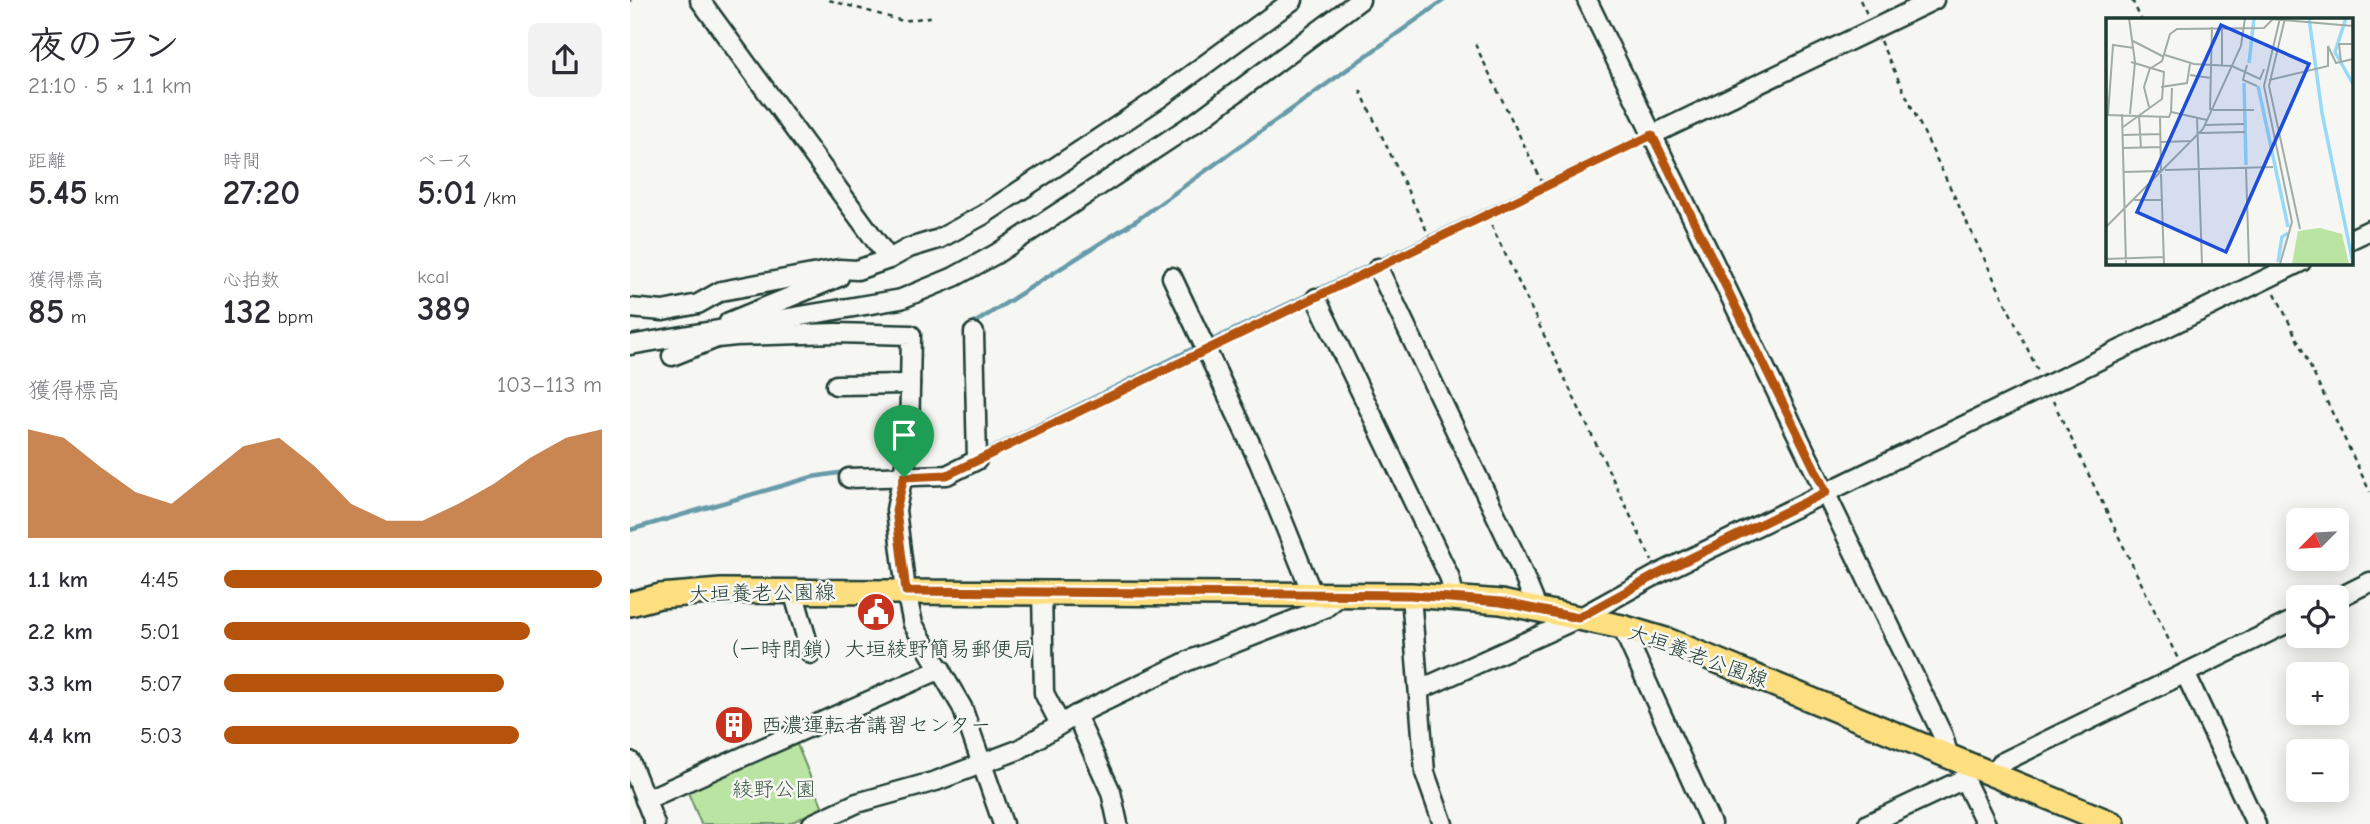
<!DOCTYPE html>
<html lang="ja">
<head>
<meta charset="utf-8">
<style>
  body { margin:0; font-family:"Comic Neue","Klee One",sans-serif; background:#f2f2f3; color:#2b2b33; height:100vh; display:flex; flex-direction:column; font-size:26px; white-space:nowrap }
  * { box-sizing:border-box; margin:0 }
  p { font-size:23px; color:#7c7c81 }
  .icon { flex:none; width:38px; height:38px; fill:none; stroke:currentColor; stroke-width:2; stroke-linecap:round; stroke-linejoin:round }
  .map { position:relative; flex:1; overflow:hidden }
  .panel { display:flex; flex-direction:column; background:#fff; width:630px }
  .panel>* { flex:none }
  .needle { width:46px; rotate:246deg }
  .tools { position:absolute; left:1656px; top:508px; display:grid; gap:14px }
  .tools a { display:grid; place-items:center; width:63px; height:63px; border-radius:10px; background:#fff; box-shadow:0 4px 18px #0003; font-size:35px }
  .pin { position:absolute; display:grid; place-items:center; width:60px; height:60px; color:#fff; margin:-72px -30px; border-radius:50% 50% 50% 0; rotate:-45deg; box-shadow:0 0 7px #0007 }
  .pin .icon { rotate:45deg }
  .round { display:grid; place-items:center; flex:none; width:74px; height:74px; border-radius:10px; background:#f2f2f3 }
  .headline { display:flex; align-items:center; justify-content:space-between; height:119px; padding:0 28px }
  h1 { font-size:38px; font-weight:700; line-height:52px }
  .stats { display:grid; grid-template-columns:repeat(3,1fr); gap:10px; height:119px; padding:7px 28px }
  .stats div { display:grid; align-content:center }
  .stats b { font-size:35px; font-weight:700 }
  .stats small { font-size:19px; font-weight:400 }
  .stats p { font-size:19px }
  .chart { height:196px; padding:14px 28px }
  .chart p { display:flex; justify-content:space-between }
  .chart svg { width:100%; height:126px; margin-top:7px; fill:#b45309; opacity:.7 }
  ul { padding:0 28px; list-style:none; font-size:23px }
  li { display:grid; grid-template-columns:112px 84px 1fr; align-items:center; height:52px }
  li i { height:18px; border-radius:9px; background:#b45309 }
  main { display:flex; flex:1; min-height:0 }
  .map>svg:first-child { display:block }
  .green { fill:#bae4a1; stroke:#6c906a; stroke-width:2 }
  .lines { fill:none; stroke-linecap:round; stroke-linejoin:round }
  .stream { stroke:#679baa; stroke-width:4.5 }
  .minor-casing { stroke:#1f3d34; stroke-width:23 }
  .major-casing { stroke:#1f3d34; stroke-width:28 }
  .path { stroke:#1f3d34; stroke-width:2.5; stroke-dasharray:5 5; stroke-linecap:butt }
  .minor { stroke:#f6f6f2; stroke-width:18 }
  .major { stroke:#fedf80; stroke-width:23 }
  .route-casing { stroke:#fff; stroke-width:14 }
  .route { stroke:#b45309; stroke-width:9 }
  .labels { text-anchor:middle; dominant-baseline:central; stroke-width:5; stroke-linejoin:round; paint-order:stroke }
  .street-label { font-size:21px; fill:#1f3d34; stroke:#f6f6f2 }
  .poi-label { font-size:21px; fill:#1f3d34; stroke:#f6f6f2 }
  .park-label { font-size:21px; fill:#3e5e4a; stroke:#f6f6f2 }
  .inset-river { fill:none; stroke:#97d9f9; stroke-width:3.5 }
  .inset-road { fill:none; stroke:#a0aca6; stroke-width:2 }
  .view { fill:#1d4ed8; fill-opacity:0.15; stroke:#1d4ed8; stroke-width:3.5 }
  .inset-edge { fill:none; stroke:#1f3d34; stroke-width:3.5 }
</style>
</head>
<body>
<main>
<section class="panel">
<div class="headline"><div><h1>夜のラン</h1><p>21:10 · 5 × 1.1 km</p></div><a class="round"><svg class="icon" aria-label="share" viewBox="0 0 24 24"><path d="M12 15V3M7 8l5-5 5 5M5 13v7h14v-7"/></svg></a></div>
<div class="stats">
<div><p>距離</p><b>5.45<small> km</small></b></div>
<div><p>時間</p><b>27:20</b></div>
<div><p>ペース</p><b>5:01<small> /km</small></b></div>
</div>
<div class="stats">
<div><p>獲得標高</p><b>85<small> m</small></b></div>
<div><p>心拍数</p><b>132<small> bpm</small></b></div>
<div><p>kcal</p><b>389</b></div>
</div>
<div class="chart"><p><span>獲得標高</span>103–113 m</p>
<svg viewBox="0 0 160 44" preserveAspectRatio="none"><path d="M0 44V6L10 9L20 19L30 28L40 32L50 22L60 12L70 9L80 19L90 32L100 38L110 38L120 32L130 25L140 16L150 9L160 6V44z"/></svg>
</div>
<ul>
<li><b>1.1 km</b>4:45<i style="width:100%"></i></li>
<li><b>2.2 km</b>5:01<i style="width:81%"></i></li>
<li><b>3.3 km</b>5:07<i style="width:74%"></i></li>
<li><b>4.4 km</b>5:03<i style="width:78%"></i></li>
</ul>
</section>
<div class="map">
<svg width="1740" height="824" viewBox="0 0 1740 824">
  <rect width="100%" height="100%" fill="#f6f6f2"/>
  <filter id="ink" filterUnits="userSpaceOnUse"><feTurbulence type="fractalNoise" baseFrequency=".0143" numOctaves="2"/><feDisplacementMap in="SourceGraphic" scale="14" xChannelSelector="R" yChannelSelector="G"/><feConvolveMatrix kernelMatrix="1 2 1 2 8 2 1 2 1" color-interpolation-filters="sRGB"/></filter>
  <g filter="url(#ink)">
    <polygon class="green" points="166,742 193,808 158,824 71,824 57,790"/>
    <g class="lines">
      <g class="stream">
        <polyline points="336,338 335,329 507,220 814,0"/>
        <polyline points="578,342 1016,134"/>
        <polyline points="352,453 570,345"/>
        <polyline points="0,530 182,477 215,472"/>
      </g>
      <g class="minor-casing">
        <g id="minor">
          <polyline points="70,0 259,259"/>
          <polyline points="957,0 1313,736 1318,754"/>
          <polyline points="1022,135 1304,0"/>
          <polyline points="1721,239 1740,230"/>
          <polyline points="748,268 885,555 908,610"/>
          <polyline points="542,277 629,462 682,593"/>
          <polyline points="686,298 819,576 825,598"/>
          <polyline points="0,308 33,311 68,304 91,291 209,269 227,270 259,259 279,248 309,239 353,215 528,99 663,0"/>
          <polyline points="99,322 209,277"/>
          <polyline points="0,345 271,299 324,277 366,254 569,120 730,0"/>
          <polyline points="42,356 87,338 106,336 206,333 281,335 279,443 266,510 276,591 283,624 332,707 373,824"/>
          <polyline points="206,385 280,384"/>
          <polyline points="219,478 317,475 347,460 344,333"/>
          <polyline points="163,591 181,654"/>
          <polyline points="412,591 414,693 430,724"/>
          <polyline points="781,595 795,773 813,824"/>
          <polyline points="1706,599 1740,582"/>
          <polyline points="992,627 1081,824"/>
          <polyline points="1555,673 1626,824"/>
          <polyline points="791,689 949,618 1028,574 1671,262"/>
          <polyline points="446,715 481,792 488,824"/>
          <polyline points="0,761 25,824"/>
          <polyline points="1337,770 1334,779 1356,824"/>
          <polyline points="1363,774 1371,763 1668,618"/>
          <polyline points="15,800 311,669"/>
          <polyline points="182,824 227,803 306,781 388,750 446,715 558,661 695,608 713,593"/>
          <polyline points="1238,824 1334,779"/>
        </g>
      </g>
      <g class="major-casing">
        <polyline id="major" points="0,604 30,596 91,591 781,595 871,602 992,627 1039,641 1483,824"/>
      </g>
      <g class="path">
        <polyline points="199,0 273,21 305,16"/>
        <polyline points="1230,0 1238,16"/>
        <polyline points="1502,0 1511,19"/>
        <polyline points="0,1 1,0"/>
        <polyline points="1250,41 1409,373"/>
        <polyline points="845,44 915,188"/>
        <polyline points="730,90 802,242"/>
        <polyline points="857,216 1022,561"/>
        <polyline points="761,262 1010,142"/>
        <polyline points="701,291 736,274"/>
        <polyline points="1645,293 1740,492"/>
        <polyline points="590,344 673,305"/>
        <polyline points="1423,401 1548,659"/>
        <polyline points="363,452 562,358"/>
      </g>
      <use href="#minor" class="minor"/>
      <use href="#major" class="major"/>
    </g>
  </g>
  <g class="lines" filter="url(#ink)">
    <g class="route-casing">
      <polygon id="route" points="1022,135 1196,492 1028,574 948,618 871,602 781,595 276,591 266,510 274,477 317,475"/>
    </g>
    <use href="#route" class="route"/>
  </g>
  <defs>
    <g id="civic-disc" transform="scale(2.0125)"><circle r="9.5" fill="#c8321e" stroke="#f6f6f2"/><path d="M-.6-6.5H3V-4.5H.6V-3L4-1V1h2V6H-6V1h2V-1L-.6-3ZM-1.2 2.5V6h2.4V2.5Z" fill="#fff"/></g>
    <g id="building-disc" transform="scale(2.0125)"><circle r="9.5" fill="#c8321e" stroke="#f6f6f2"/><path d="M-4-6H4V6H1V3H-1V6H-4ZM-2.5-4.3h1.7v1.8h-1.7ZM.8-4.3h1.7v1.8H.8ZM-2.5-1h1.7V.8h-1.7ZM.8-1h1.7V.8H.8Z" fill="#fff"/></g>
  </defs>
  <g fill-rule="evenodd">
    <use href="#civic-disc" x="246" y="612"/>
    <use href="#building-disc" x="104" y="725"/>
  </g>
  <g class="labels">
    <g class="street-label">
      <text transform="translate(132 593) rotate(-1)">大垣養老公園線</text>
      <text transform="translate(1068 656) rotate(20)">大垣養老公園線</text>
    </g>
    <g class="poi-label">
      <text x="246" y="649">（一時閉鎖）大垣綾野簡易郵便局</text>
      <text x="131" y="725" text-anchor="start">西濃運転者講習センター</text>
    </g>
    <g class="park-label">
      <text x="144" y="789">綾野公園</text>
    </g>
  </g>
  <g transform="translate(1476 18)">
    <rect width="247" height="247" fill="#f6f6f2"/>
    <path d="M 214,210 L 236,216 L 243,246 L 186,246 L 192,213 Z" fill="#bae4a1"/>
    <path class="inset-river" d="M 203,0 L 216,95 L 247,245M 240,0 L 229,34 L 247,66M 143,45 L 148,0M 138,65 L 140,147M 152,68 L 182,209M 172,244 L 176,219 L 182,215"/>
    <path class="inset-road" d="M 23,0 L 29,44 L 24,96M 153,0 L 247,8M 174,0 L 158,68 L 186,204 L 174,246M 179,0 L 163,68 L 194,211M 27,23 L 58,39M 222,28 L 230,45 L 247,41M 59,37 L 88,46 L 126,48 L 154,61 L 158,51M 235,44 L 233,26 L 247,26M 116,47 L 116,10M 141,47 L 137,62 L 151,68M 45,50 L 56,43 L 64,16 L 71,11 L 158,10 L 168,0M 84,57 L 105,60M 163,62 L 222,48 L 222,28M 55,69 L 81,65 L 84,46M 43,89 L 38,69 L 44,50M 104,92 L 106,9M 107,92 L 148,92M 65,94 L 66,70M 16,96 L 20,246M 0,97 L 63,99 L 65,94 L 101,102M 2,97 L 7,27 L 28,30M 33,98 L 35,130M 54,98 L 55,153M 91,99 L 96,246M 99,107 L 138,106M 17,109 L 56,81 L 58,54 L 25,44M 94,115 L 139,114M 17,117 L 55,116M 55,124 L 86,123M 17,130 L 55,129M 140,150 L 143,246M 59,152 L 167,149M 17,154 L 55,153M 55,156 L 58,246M 28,182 L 56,182M 0,209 L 97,111 L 135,28 L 139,0M 0,241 L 58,239"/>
    <path class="view" d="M 115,7 L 203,46 L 120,234 L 31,194 Z"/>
    <rect width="247" height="247" class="inset-edge"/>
  </g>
</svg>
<div class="tools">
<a><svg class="needle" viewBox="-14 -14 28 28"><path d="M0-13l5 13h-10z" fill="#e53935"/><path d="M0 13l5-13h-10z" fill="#7c7c81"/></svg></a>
<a><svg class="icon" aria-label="locate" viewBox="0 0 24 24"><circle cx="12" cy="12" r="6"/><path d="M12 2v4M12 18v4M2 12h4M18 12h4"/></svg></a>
<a>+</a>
<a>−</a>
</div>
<div class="pin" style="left:274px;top:477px;background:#1e9e55"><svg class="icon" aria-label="arrive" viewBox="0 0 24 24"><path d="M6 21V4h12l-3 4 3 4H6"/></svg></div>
</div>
</main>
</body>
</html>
